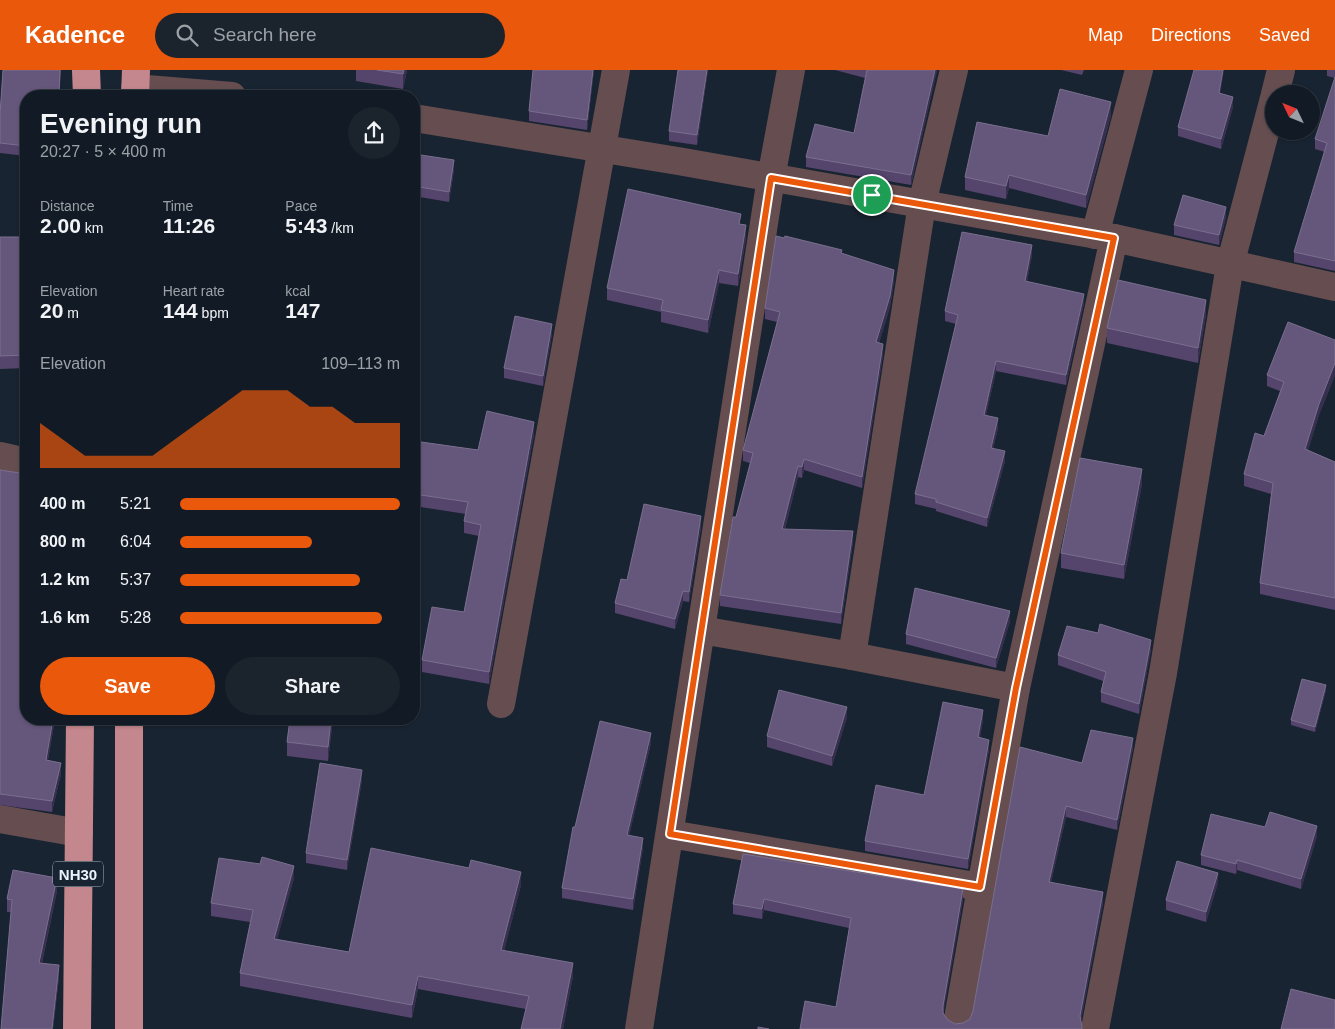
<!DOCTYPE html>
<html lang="en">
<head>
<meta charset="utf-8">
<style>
  body { margin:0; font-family:Helvetica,sans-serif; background:#1b242d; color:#f1f3f6; height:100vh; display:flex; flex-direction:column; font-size:19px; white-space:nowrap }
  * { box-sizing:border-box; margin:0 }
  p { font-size:16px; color:#9ca1a7 }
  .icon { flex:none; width:28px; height:28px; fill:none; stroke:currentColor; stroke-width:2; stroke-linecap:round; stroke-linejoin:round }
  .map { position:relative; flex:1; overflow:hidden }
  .side { position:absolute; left:20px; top:20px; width:400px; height:635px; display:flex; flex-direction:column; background:#121b25; border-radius:20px; box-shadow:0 1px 4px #0004,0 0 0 1px #313942 }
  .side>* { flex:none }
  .needle { width:32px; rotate:313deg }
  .controls { position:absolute; left:1265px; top:15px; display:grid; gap:10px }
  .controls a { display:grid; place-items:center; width:55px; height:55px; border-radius:50%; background:#121b25; box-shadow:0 1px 4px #0004,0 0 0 1px #313942; font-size:25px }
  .pin { position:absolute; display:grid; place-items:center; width:42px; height:42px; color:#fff; margin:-21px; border:2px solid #fff; border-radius:50%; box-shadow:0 1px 5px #0007 }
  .round { display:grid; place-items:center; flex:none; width:52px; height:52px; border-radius:26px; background:#1b242d }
  .overview { display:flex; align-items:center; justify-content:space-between; height:85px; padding:0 20px }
  h1 { font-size:28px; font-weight:800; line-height:38px }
  .metrics { display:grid; grid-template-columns:repeat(3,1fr); gap:8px; height:85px; padding:5px 20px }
  .metrics div { display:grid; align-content:center }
  .metrics b { font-size:21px; font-weight:800 }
  .metrics small { font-size:14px; font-weight:400 }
  .metrics p { font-size:14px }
  .chart { height:140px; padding:10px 20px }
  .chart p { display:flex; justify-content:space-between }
  .chart svg { width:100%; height:90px; margin-top:5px; fill:#ea580c; opacity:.7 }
  .cta { display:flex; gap:10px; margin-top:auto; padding:10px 20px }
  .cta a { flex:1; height:58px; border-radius:30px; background:#ea580c; color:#fff; font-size:20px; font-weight:800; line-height:58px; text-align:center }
  .cta a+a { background:#1b242d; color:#f1f3f6 }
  ul { padding:0 20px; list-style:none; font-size:16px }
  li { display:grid; grid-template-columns:80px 60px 1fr; align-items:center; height:38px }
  li i { height:12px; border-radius:6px; background:#ea580c }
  header { display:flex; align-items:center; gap:30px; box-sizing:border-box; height:70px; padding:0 25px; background:#ea580c; color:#fff }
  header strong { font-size:24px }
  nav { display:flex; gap:28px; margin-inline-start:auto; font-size:18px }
  .search { width:350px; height:45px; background:#1b242d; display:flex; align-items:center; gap:12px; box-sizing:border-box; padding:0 18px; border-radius:28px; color:#9ca1a7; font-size:19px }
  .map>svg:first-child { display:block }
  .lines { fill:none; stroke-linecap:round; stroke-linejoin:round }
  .minor { stroke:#664e50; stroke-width:28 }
  .highway { stroke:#c4878d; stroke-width:28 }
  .wall { fill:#55446c }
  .shaded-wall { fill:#362f4e }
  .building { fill:#65577b; stroke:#7a6f8f }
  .route-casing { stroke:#fff; stroke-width:10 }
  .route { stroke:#ea580c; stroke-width:6 }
  .labels { text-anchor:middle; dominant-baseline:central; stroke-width:4; stroke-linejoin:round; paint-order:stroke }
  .shield { fill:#182431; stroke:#abb4be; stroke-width:1 }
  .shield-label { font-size:15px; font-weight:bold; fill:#eaf2fb }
</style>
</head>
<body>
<header>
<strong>Kadence</strong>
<div class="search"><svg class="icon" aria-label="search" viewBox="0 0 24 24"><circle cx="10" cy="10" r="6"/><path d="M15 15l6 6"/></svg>Search here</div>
<nav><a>Map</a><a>Directions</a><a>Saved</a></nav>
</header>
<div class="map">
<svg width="1335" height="959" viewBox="0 0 1335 959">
  <rect width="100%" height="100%" fill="#182431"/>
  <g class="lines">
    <g class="minor">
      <polyline points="135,18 232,26"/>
      <polyline points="1275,24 1281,0"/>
      <polyline points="414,48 678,91 1114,168 1335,217"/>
      <polyline points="1095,165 1139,0"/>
      <polyline points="0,386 26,392"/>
      <polyline points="701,560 852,586 1016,618"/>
      <polyline points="852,586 922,134 954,0"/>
      <polyline points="501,634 616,0"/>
      <polyline points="0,749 79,763"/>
      <polyline points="670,764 981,817"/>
      <polyline points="958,949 1016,618 1114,168"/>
      <polyline points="639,959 771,108 791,0"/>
      <polyline points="1095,959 1163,603 1230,195 1274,28"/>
    </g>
    <g class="highway">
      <polyline points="86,0 87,26"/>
      <polyline points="135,26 136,0"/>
      <polyline points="129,649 129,959"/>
      <polyline points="77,959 80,649"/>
    </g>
  </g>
  <g class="wall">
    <polygon points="3,0 61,0 59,26 26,26 26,86 0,83 0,44"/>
    <polygon points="356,0 407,0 403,19 356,11"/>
    <polygon points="594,0 587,60 529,51 529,41"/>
    <polygon points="708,0 697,75 669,71 669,61"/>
    <polygon points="835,0 937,0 911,115 806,97 806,87 854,63 865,8"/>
    <polygon points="1061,0 1084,0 1082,5"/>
    <polygon points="1327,0 1335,0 1335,201 1294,192 1294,182 1325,82 1315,79 1315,69 1335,8 1327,6"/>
    <polygon points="1220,23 1233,37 1221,79 1178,66 1178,57"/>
    <polygon points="1111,45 1086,138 1009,118 1006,129 965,120 965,107 1048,66"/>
    <polygon points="414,84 454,100 449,132 414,126"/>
    <polygon points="1226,147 1219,175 1174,165 1174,155"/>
    <polygon points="741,154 746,168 738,216 719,213 708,263 661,252 661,242 607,230 607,218"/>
    <polygon points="0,167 26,167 26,298 0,299"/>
    <polygon points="842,184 894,211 890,237 879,273 883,285 862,418 804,400 802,408 798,407 785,459 853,472 841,554 720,536 720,525 736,447 750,393 743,391 743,380 777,252 765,249 765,238"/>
    <polygon points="1032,185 1027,211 1084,233 1066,315 996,301 986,345 998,358 993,379 1005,391 987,457 936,441 936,439 915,434 915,424 956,254 945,251 945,241"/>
    <polygon points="1206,244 1198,293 1107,273 1107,258"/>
    <polygon points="552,264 543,316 504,308 504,298"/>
    <polygon points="1335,270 1335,305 1319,345 1308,380 1335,392 1335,540 1260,524 1260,513 1271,424 1244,416 1244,404 1264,366 1280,321 1267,316 1267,305"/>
    <polygon points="534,364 489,614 422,602 422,590 464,542 479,466 464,463 464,451 466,444 414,436 414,371 478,380"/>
    <polygon points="0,400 26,649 55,649 48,690 61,704 52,742 0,735"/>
    <polygon points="1142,414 1124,509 1061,498 1061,483"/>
    <polygon points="701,457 689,532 683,531 675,559 615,543 615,533 627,510"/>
    <polygon points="1010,551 996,598 906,574 906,564"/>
    <polygon points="1151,580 1139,644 1101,632 1101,622 1103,611 1058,595 1058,585"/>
    <polygon points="1326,620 1315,662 1291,655 1291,650"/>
    <polygon points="847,647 832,696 767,677 767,666"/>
    <polygon points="290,649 333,649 328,691 287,686 287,672"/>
    <polygon points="983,650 980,667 989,680 968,799 865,781 865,771 924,725"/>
    <polygon points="651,673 629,766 643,778 633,840 562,828 562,818 575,757"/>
    <polygon points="1133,678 1117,760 1066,747 1051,812 1103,833 1081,950 1082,959 800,959 836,937 849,858 764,840 762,849 733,844 733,834 743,784 963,830 943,943 948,950 955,954 963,953 970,949 1082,693"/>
    <polygon points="362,710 347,800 306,793 306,783"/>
    <polygon points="1265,757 1317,766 1301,819 1237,800 1236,804 1201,795 1201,785"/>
    <polygon points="294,808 277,869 349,882 521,815 504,881 573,906 563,959 521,959 526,939 418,919 412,948 240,916 240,903 250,852 211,846 211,833"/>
    <polygon points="1218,813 1206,852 1166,840 1166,830"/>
    <polygon points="57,821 42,893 59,907 53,959 1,959 11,842 7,842 7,829"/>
  </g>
  <g class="shaded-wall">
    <polygon points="404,0 407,0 403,19 403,4"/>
    <polygon points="593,0 594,0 587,60 587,50"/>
    <polygon points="707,0 708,0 697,75 697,65"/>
    <polygon points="935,0 937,0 911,115 911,105"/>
    <polygon points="1223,0 1224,0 1219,32 1219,23"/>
    <polygon points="1233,27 1233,37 1221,79 1221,69"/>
    <polygon points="1111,32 1111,45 1086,138 1086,125"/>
    <polygon points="454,90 454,100 449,132 449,122"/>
    <polygon points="1009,105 1009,118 1006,129 1006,116"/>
    <polygon points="1226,137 1226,147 1219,175 1219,165"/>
    <polygon points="746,155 746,168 738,216 738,204"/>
    <polygon points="1032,175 1032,185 1025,221 1025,211"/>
    <polygon points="719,200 719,213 708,263 708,250"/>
    <polygon points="894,200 894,211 890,237 876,283 876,272"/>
    <polygon points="1084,224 1084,233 1066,315 1066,305"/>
    <polygon points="1206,230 1206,244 1198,293 1198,278"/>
    <polygon points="552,254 552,264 543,316 543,306"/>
    <polygon points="883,274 883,285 862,418 862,407"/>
    <polygon points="996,291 996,301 984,354 984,345"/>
    <polygon points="1335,293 1335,305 1319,345 1305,390 1305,379 1319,334"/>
    <polygon points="417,325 417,336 414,351 414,340"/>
    <polygon points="998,348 998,358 991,388 991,378"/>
    <polygon points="534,352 534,364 489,614 489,602"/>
    <polygon points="1005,381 1005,391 987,457 987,448"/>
    <polygon points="804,389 804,400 802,408 802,397"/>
    <polygon points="798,396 798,407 782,470 782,459"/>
    <polygon points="1142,399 1142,414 1124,509 1124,495"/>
    <polygon points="701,446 701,457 689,532 689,522"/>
    <polygon points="853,461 853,472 841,554 841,543"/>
    <polygon points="683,521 683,531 675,559 675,549"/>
    <polygon points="1010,541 1010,551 996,598 996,588"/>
    <polygon points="1151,570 1151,580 1139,644 1139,634"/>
    <polygon points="1326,615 1326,620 1315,662 1315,657"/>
    <polygon points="847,637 847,647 832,696 832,686"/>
    <polygon points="983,640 983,650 978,677 978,667"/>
    <polygon points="53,649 55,649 46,701 46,690"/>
    <polygon points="331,649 333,649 328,691 328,677"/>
    <polygon points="651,663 651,673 627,775 627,765"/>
    <polygon points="1133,668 1133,678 1117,760 1117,750"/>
    <polygon points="989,670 989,680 968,799 968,789"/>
    <polygon points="61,693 61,704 52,742 52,731"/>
    <polygon points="362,700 362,710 347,800 347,790"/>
    <polygon points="1066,736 1066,747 1049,822 1049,812"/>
    <polygon points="1317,756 1317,766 1301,819 1301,809"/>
    <polygon points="643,768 643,778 633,840 633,829"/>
    <polygon points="1237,790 1237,800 1236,804 1236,794"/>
    <polygon points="294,796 294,808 274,881 274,869"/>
    <polygon points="521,802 521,815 501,893 501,880"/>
    <polygon points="1218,803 1218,813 1206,852 1206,842"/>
    <polygon points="57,808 57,821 39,905 39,893"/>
    <polygon points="963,819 963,830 943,947 943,936"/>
    <polygon points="1103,822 1103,833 1080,956 1080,946"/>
    <polygon points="764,829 764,840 762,849 762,839"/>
    <polygon points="573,893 573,906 563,959 560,959"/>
    <polygon points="59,895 59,907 53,959 52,959"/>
    <polygon points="418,906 418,919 412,948 412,935"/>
  </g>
  <g class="building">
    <polygon points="3,0 60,0 59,26 26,26 26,76 0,73 0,44"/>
    <polygon points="377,0 404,0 403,4"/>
    <polygon points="533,0 593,0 587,50 529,41"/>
    <polygon points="678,0 707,0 697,65 669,61"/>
    <polygon points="867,0 935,0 911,105 806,87 815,54 854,63"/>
    <polygon points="1194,0 1223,0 1219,23 1233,27 1221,69 1178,57"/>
    <polygon points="1335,7 1335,191 1294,182 1327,73 1315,69"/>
    <polygon points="1060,19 1111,32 1086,125 1009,105 1006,116 965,107 977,52 1048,66"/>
    <polygon points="414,84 454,90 449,122 414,116"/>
    <polygon points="628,119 741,144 739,154 746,155 738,204 719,200 708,250 661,240 663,230 607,218"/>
    <polygon points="1183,125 1226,137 1219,165 1174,155"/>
    <polygon points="962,162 1032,175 1025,211 1084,224 1066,305 996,291 984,345 998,348 991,378 1005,381 987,448 936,432 936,429 915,424 958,245 945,241"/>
    <polygon points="776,166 784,168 785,166 842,180 841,183 894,200 890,226 876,272 883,274 862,407 804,389 802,397 798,396 782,459 853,461 841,543 720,525 733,447 736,447 753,383 743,380 780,242 765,238"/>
    <polygon points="0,167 26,167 26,285 0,286"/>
    <polygon points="1118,210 1206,230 1198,278 1107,258"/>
    <polygon points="515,246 552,254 543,306 504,298"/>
    <polygon points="1288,252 1335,270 1335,293 1319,334 1305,379 1335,392 1335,528 1260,513 1273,413 1244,404 1255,363 1264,366 1284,312 1267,305"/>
    <polygon points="414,324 417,325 414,340"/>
    <polygon points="487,341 534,352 489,602 422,590 432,537 464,542 481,455 464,451 468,432 414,424 414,371 478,380"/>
    <polygon points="1080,388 1142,399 1124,495 1061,483"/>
    <polygon points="0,400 26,404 26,649 53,649 46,690 61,693 52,731 0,724"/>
    <polygon points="644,434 701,446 689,522 683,521 675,549 615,533 621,509 627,510"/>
    <polygon points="915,518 1010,541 996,588 906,564"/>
    <polygon points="1100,554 1151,570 1139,634 1101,622 1106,602 1058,585 1067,556 1098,563"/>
    <polygon points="1302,609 1326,615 1315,657 1291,650"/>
    <polygon points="779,620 847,637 832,686 767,666"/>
    <polygon points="943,632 983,640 978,667 989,670 968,789 865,771 876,715 924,725"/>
    <polygon points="290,649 331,649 328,677 287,672"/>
    <polygon points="600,651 651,663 627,765 643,768 633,829 562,818 573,757 575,757"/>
    <polygon points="1091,660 1133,668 1117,750 1066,736 1049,812 1103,822 1080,946 1082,957 1082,959 800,959 805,931 836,937 851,848 764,829 762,839 733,834 743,784 963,819 943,936 943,943 948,950 955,954 963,953 970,949 973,941 1020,677 1082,693"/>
    <polygon points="320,693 362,700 347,790 306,783"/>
    <polygon points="1270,742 1317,756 1301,809 1237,790 1236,794 1201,785 1211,744 1265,757"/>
    <polygon points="371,778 469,798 471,790 521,802 501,880 573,893 560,959 521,959 529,926 418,906 412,935 240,903 253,840 211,833 219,788 260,794 262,787 294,796 274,869 349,882"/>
    <polygon points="1177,791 1218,803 1206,842 1166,830"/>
    <polygon points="13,800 57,808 39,893 59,895 52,959 1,959 12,830 7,829"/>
    <polygon points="1291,919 1335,930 1335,959 1281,959"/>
    <polygon points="758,957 769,959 758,959"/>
  </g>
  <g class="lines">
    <g class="route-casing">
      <polygon id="route" points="771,108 1114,168 1016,618 980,817 670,764"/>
    </g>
    <use href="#route" class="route"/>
  </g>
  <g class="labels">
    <rect class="shield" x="53" y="791.5" width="50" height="25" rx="4"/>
    <g class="shield-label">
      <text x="78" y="804">NH30</text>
    </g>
  </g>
</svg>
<div class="controls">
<a><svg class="needle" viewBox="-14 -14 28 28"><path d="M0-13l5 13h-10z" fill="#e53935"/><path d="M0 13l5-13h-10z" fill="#9ca1a7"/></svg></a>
</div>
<div class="pin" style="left:872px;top:125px;background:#1e9e55"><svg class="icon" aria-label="arrive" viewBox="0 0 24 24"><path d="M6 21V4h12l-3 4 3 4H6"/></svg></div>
<section class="side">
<div class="overview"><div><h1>Evening run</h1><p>20:27 · 5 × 400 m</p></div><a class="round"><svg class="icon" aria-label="share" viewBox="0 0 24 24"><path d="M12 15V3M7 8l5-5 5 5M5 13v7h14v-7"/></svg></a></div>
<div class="metrics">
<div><p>Distance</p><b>2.00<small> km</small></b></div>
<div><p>Time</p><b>11:26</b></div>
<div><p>Pace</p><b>5:43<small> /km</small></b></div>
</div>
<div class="metrics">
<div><p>Elevation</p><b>20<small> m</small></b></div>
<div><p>Heart rate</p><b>144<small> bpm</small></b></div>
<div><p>kcal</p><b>147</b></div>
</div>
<div class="chart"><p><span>Elevation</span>109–113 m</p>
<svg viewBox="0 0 160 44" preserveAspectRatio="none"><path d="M0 44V22L10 30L20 38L30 38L40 38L50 38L60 30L70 22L80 14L90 6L100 6L110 6L120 14L130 14L140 22L150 22L160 22V44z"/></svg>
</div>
<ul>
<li><b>400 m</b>5:21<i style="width:100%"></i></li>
<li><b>800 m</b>6:04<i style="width:60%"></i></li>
<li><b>1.2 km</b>5:37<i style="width:82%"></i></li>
<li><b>1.6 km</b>5:28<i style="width:92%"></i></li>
</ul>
<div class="cta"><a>Save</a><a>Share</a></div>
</section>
</div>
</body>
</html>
